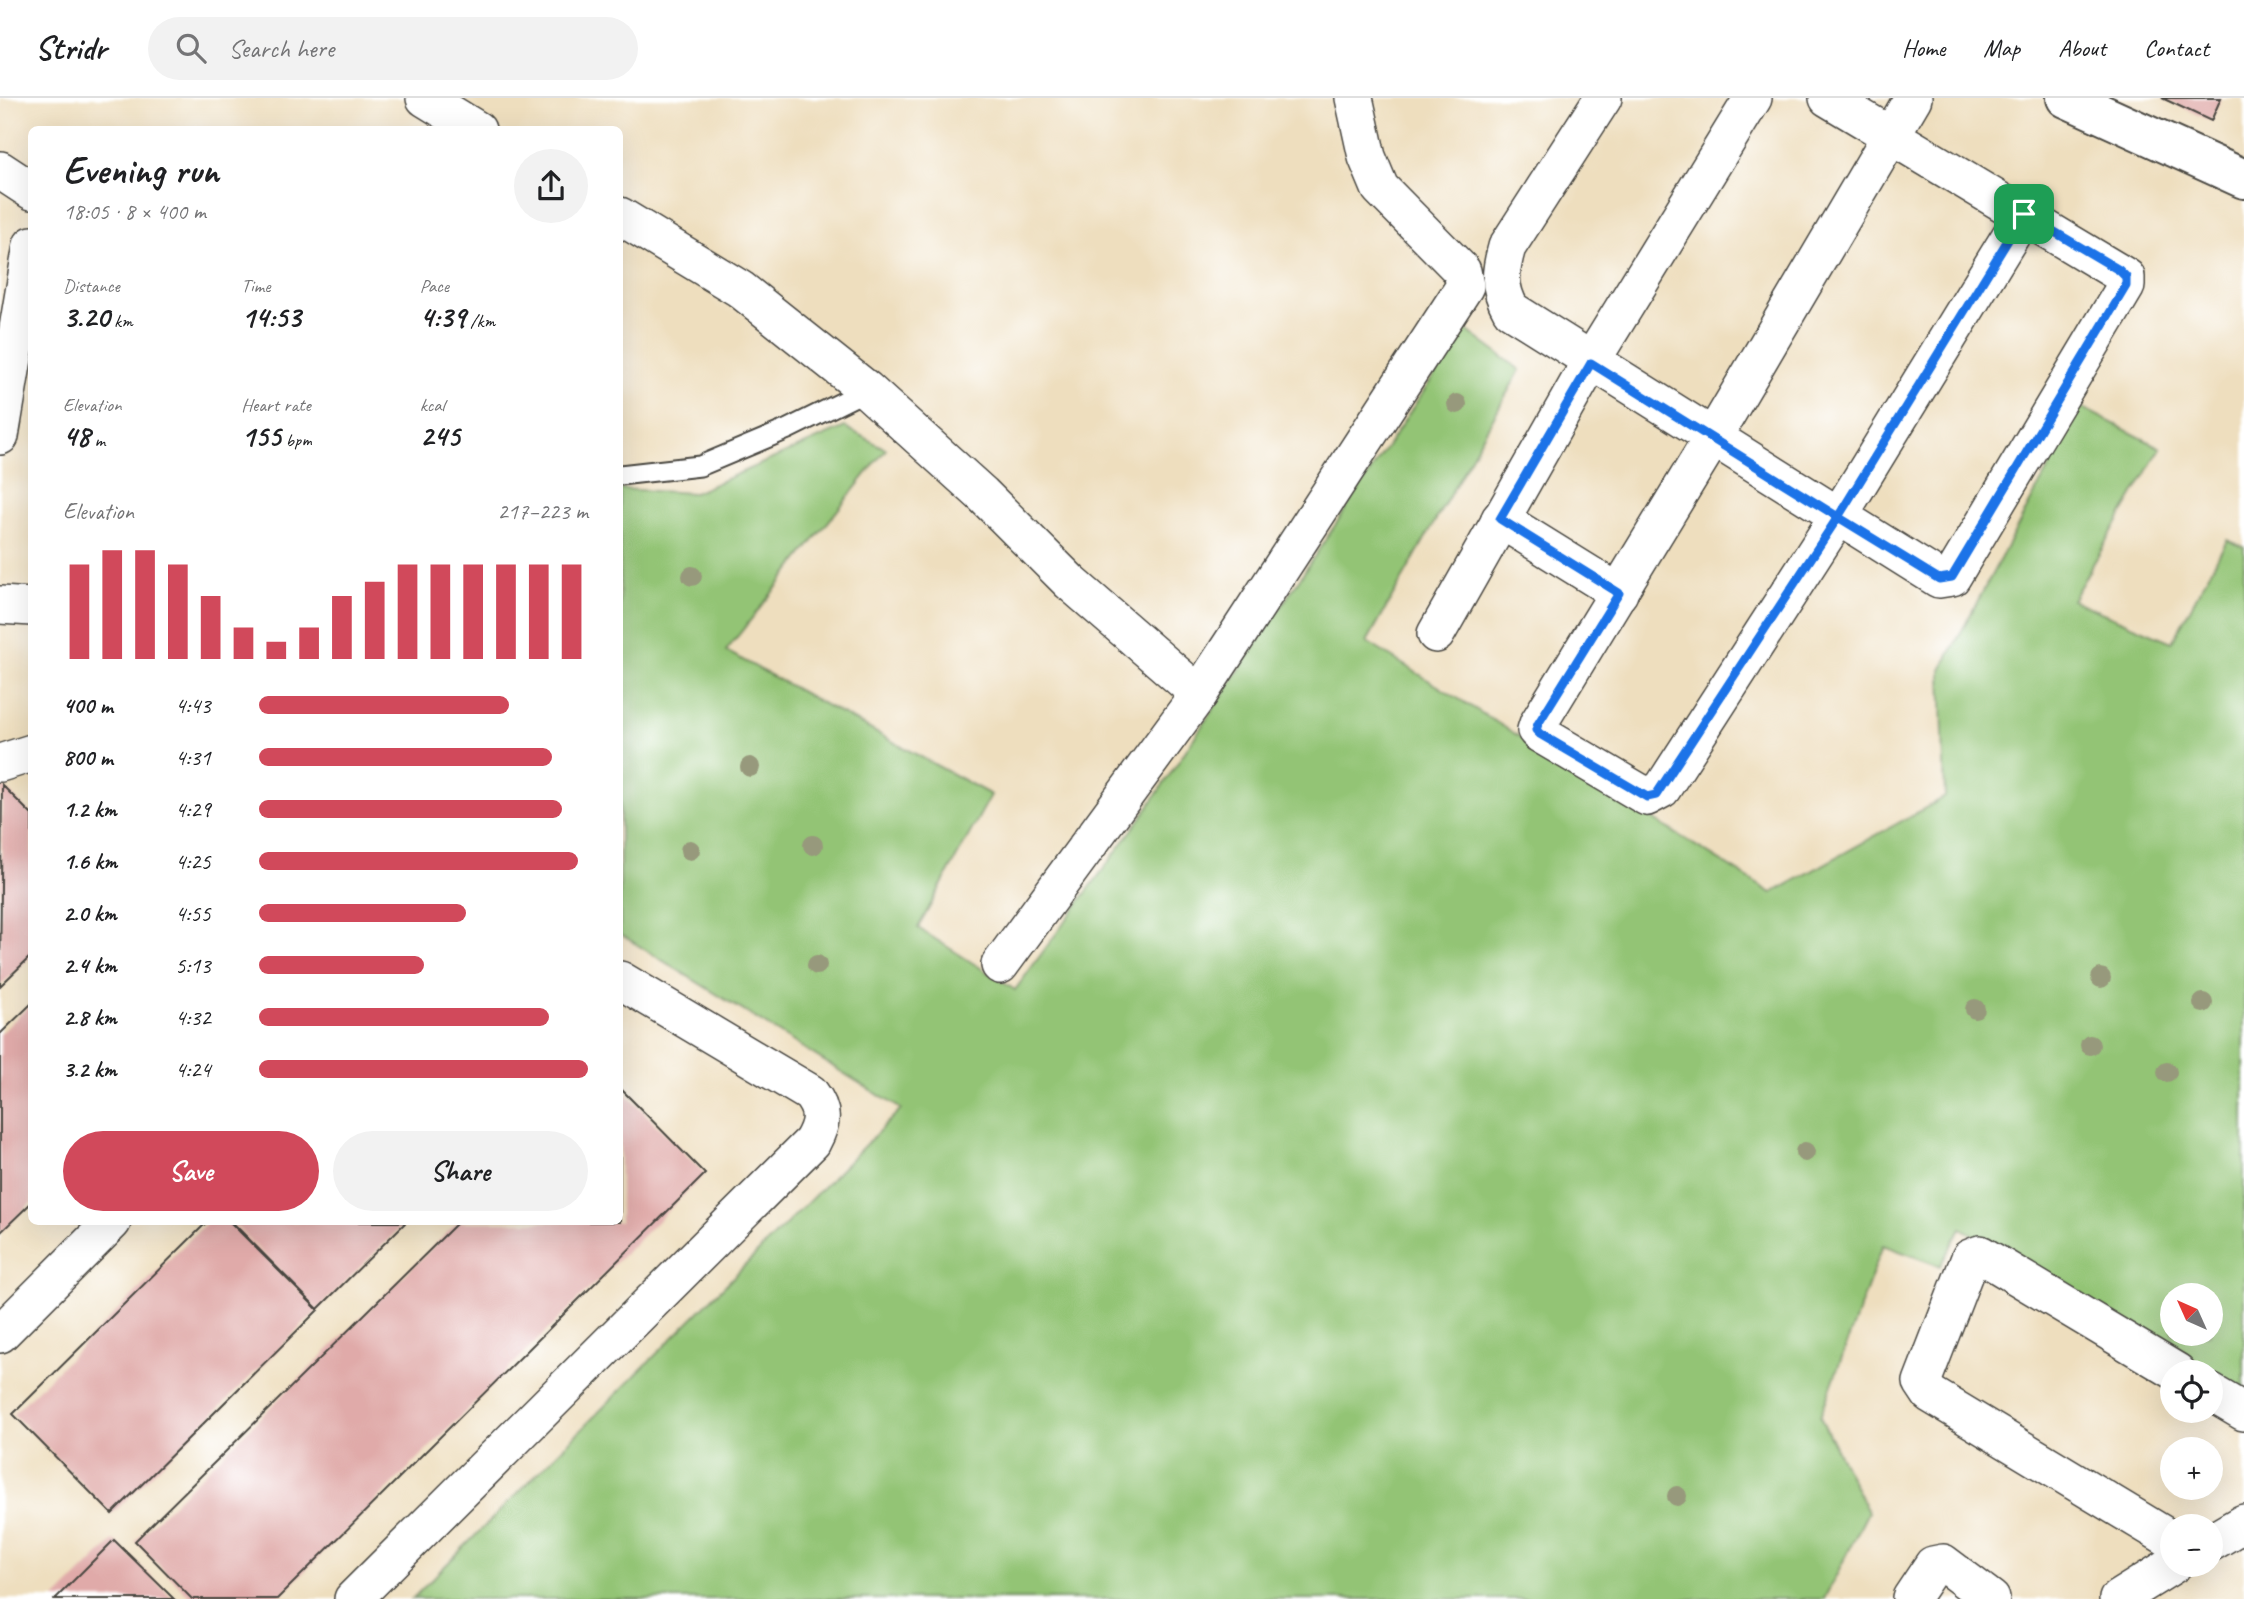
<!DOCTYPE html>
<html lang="en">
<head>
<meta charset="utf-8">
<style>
  body { margin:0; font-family:Caveat,sans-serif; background:#f2f2f2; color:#202124; height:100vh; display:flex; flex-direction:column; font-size:26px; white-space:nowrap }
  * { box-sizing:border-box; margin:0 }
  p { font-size:23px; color:#757577 }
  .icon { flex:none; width:38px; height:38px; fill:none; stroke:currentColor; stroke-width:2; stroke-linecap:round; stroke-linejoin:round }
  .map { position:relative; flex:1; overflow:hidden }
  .panel { position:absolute; left:28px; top:28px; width:595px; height:1099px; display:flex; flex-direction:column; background:#fff; border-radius:10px; box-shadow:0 7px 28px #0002 }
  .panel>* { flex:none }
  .needle { width:46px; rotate:315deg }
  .controls { position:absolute; left:2160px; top:1185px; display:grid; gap:14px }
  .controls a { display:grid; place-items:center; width:63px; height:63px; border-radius:50%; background:#fff; box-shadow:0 7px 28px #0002; font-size:35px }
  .pin { position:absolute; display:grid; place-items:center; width:60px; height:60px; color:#fff; margin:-30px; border-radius:14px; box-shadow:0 4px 10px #0006 }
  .round { display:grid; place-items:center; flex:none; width:74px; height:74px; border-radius:37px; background:#f2f2f2 }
  .overview { display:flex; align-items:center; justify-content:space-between; height:119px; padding:0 35px }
  h1 { font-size:38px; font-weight:800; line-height:52px }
  .stats { display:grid; grid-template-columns:repeat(3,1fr); gap:10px; height:119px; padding:7px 35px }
  .stats div { display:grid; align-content:center }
  .stats b { font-size:30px; font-weight:800 }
  .stats small { font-size:19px; font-weight:400 }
  .stats p { font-size:19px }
  .chart { height:196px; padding:14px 35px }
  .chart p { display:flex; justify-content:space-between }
  .chart svg { width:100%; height:126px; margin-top:7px; stroke:#d1495b; stroke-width:6 }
  .primary-button { display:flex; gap:14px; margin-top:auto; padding:14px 35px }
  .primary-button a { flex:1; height:80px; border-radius:42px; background:#d1495b; color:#fff; font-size:28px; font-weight:800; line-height:80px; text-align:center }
  .primary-button a+a { background:#f2f2f2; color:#202124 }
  ul { padding:0 35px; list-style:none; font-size:23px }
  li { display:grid; grid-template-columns:112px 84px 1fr; align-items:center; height:52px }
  li i { height:18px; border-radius:9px; background:#d1495b }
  header { display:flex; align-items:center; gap:42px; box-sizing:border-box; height:98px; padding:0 35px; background:#fff; border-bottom:2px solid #e0e0e0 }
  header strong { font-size:33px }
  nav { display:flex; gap:38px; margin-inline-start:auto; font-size:24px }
  .search { width:490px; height:63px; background:#f2f2f2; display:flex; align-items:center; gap:18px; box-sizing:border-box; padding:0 24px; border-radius:38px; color:#757577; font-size:26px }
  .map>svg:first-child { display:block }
  .green { fill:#93c474; stroke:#5f7850; stroke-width:2; fill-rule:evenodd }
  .building { fill:#e0aaa9 }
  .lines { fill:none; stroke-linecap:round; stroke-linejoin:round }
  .service-casing { stroke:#484641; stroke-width:23 }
  .minor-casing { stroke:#484641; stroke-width:40 }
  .secondary-casing { stroke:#484641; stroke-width:42 }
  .service { stroke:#fff; stroke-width:19 }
  .minor { stroke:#fff; stroke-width:37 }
  .secondary { stroke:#fff; stroke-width:38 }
  .tree { fill:#97997b }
  .route-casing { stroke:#fff; stroke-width:14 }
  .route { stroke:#1a73e8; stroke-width:9 }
</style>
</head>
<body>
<header>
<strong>Stridr</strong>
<div class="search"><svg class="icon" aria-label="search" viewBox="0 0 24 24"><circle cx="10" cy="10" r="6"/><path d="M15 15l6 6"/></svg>Search here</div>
<nav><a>Home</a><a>Map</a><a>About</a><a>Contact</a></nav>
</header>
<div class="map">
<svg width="2244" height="1501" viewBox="0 0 2244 1501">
  <rect width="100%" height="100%" fill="#fff"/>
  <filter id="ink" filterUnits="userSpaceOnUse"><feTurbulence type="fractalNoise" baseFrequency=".0143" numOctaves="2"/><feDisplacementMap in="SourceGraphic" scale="14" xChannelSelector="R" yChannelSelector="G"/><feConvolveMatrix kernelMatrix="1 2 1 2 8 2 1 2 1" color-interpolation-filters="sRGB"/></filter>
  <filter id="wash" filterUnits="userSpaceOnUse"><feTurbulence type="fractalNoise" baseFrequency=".00686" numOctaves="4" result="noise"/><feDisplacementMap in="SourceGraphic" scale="28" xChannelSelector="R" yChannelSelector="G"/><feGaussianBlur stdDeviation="1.57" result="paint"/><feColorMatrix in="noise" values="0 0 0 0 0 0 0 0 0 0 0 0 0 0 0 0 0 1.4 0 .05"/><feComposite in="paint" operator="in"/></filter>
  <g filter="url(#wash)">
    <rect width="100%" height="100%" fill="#eedebe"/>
    <path class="green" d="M 1465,231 L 1520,272 L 1367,544 L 1772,795 L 1945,699 L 1941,572 L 2081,309 L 2161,350 L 2072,502 L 2172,544 L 2227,442 L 2244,449 L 2244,1297 L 2210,1277 L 2210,1274 L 2205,1274 L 1961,1130 L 1940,1168 L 1883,1147 L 1820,1319 L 1868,1414 L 1824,1501 L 412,1501 L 901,1011 L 620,836 L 620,391 L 694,395 L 845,329 L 886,351 L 726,553 L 991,697 L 918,830 L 1015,892 L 1143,717 ZM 2172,1197 L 2210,1197 L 2210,1236 L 2172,1236 Z"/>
    <g id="blocks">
      <g class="building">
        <polygon points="2162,0 2221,0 2211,23"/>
        <polygon points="2,687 32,717 32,857 0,888"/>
        <polygon points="32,905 32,1104 0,1135 0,936"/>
        <polygon points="620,990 705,1076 277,1501 192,1501 135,1443 458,1124 620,1124"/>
        <polygon points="207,1124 230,1124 318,1212 112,1416 13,1316"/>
        <polygon points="232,1124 406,1124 318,1211"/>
        <polygon points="114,1442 174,1501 55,1501"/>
      </g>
    </g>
  </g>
  <g filter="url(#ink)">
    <use href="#blocks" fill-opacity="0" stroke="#484641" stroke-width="2"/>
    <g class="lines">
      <g class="service-casing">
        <polyline id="service" points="620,377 700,368 788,331 867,292"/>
      </g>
      <g class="minor-casing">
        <g id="minor">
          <polyline points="425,0 477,32"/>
          <path d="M 1603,0 L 1507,149 C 1500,173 1498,189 1511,212 L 1939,481 L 1952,479 L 2126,188 L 2126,179 L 1828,0"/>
          <polyline points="1913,0 1712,341 1538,626 1536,632 1540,636 1647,699 1662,691 1838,419 2024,116"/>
          <polyline points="0,72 32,93"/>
          <polyline points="620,118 740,191 867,292 982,396 1070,484 1199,596"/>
          <polyline points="0,338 32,147"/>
          <polyline points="1500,421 1619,495"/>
          <polyline points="0,507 32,509"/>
          <polyline points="1436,536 1590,265 1753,0"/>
          <polyline points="0,665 32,655"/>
          <polyline points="1000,867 1199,596 1465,188 1462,173 1380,90 1367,59 1354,0"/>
          <polyline points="0,1236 112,1124"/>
          <polyline points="2210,1294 2244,1314"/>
          <polyline points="2172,1442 1930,1296 1922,1284 1970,1160 1980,1156 2177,1274"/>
          <polyline points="2210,1445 2244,1425"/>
          <polyline points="1911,1500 1933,1467 1943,1465 1991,1501"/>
          <path d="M 353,1501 L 812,1044 C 823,1024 824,1013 810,995 L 620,882"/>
          <polyline points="2118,1501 2174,1466"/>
        </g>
      </g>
      <g class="secondary-casing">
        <polyline id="secondary" points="2066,0 2244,81"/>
      </g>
      <use href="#service" class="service"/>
      <use href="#minor" class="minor"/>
      <use href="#secondary" class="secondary"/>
    </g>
    <g class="tree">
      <circle cx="1457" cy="306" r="10"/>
      <circle cx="692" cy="478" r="10"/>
      <circle cx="750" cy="669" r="10"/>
      <circle cx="813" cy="747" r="10"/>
      <circle cx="690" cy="752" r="10"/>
      <circle cx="817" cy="867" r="10"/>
      <circle cx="2101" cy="880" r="10"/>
      <circle cx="2203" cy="905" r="10"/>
      <circle cx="1975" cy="911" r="10"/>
      <circle cx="2090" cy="947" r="10"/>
      <circle cx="2167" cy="974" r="10"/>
      <circle cx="1805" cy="1054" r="10"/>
      <circle cx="1677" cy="1398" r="10"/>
    </g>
  </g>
  <g class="lines" filter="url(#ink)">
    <g class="route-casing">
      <polyline id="route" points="2024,116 1838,419 1591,265 1500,421 1619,495 1538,626 1536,632 1540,636 1647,699 1656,697 1838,419 1939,481 1952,479 2126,188 2126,179 2119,172 2024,116"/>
    </g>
    <use href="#route" class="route"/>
  </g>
</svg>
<div class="controls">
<a><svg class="needle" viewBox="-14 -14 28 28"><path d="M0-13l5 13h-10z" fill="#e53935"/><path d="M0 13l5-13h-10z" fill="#757577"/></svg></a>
<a><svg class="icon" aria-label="locate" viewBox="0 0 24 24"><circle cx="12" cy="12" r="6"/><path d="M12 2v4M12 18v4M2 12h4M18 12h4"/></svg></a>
<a>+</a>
<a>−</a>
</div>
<div class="pin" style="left:2024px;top:116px;background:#1e9e55"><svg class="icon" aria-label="arrive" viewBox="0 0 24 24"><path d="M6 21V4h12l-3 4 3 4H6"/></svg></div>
<section class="panel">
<div class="overview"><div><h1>Evening run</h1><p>18:05 · 8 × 400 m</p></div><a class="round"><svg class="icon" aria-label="share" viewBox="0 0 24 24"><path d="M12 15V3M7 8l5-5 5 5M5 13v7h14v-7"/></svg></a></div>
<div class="stats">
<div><p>Distance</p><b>3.20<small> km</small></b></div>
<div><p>Time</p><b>14:53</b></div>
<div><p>Pace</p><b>4:39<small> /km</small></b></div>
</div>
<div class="stats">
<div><p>Elevation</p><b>48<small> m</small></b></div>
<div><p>Heart rate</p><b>155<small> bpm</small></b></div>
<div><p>kcal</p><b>245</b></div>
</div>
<div class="chart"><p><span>Elevation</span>217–223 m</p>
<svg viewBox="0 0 160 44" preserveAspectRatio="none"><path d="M5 44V11M15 44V6M25 44V6M35 44V11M45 44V22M55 44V33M65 44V38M75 44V33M85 44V22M95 44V17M105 44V11M115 44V11M125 44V11M135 44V11M145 44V11M155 44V11"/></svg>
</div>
<ul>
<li><b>400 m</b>4:43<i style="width:76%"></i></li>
<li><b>800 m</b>4:31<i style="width:89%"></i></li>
<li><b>1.2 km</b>4:29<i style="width:92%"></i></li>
<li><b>1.6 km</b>4:25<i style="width:97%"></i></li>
<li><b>2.0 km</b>4:55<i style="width:63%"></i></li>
<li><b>2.4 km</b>5:13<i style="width:50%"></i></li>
<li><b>2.8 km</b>4:32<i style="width:88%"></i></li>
<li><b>3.2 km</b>4:24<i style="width:100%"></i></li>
</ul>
<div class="primary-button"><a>Save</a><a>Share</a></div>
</section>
</div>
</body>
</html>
